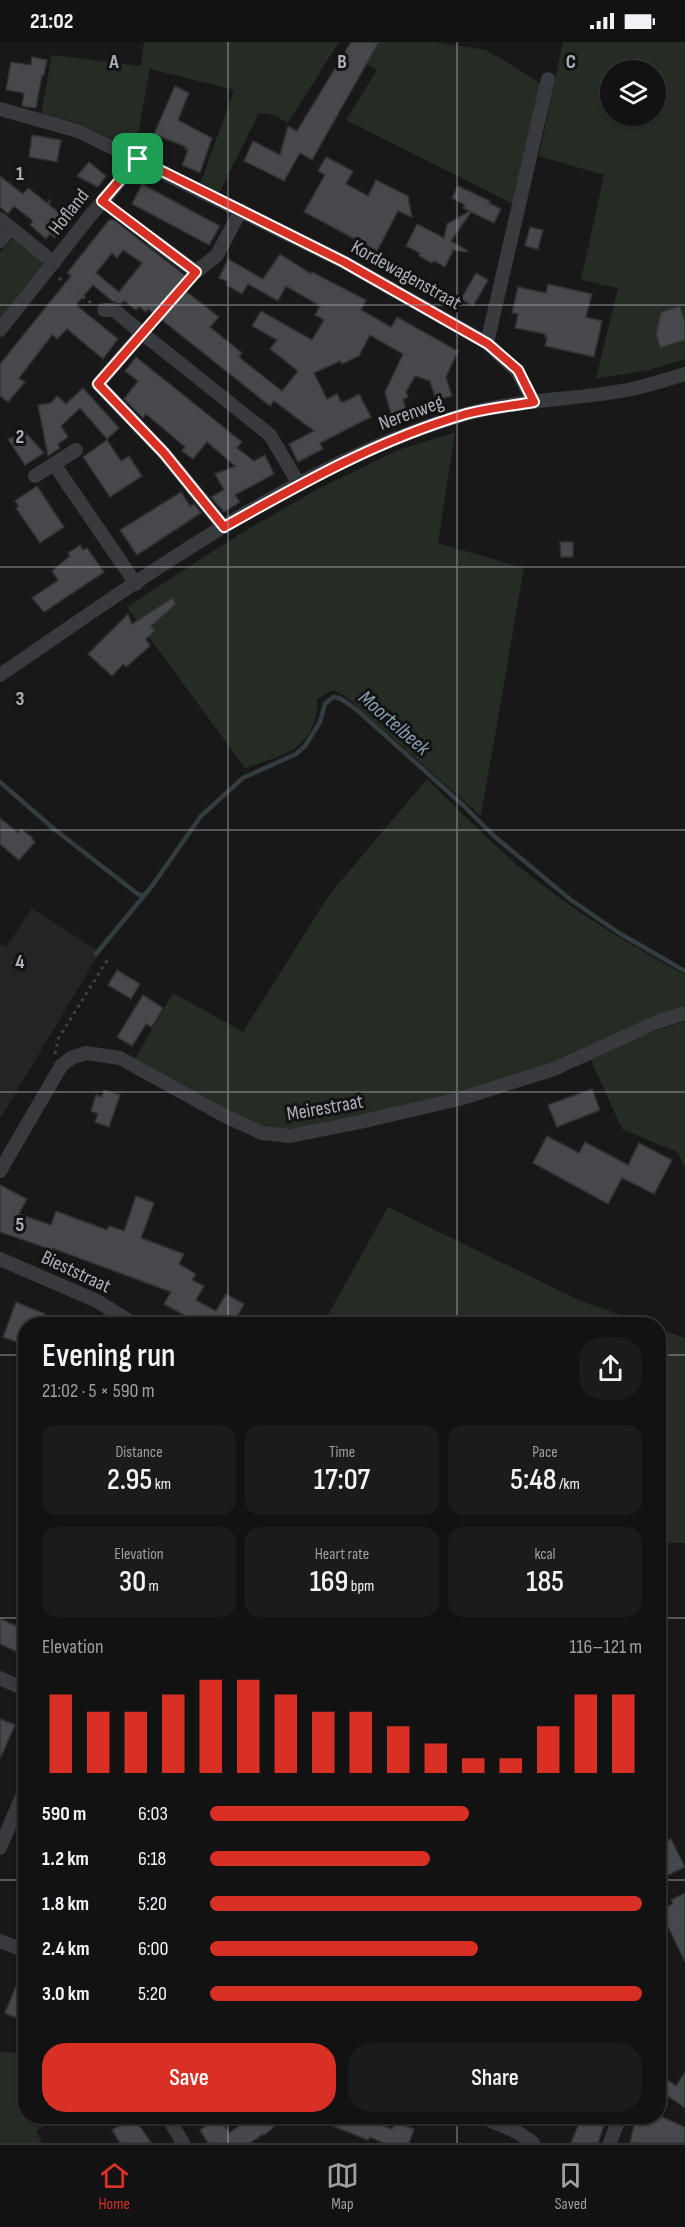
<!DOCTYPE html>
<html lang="en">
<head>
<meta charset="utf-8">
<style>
  body { margin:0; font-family:"Sofia Sans Condensed",sans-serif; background:#1b1b1c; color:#f1f3f6; height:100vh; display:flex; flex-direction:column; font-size:22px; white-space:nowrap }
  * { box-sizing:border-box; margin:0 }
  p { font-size:20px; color:#9c9ea0 }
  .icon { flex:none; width:33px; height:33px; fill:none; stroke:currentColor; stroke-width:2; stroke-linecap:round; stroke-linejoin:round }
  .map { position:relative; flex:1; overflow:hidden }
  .drawer { position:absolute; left:18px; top:1275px; width:648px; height:807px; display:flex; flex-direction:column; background:#121213; border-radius:24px; box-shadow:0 2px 4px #0004,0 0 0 2px #313233 }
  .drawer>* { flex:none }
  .controls { position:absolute; left:600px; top:18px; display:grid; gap:12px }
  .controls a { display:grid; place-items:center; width:66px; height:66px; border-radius:50%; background:#121213; box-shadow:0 2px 4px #0004,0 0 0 2px #313233; font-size:30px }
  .pin { position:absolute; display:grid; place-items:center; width:51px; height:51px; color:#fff; margin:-26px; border-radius:12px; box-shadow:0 3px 9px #0006 }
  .round { display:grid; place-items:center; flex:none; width:63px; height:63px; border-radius:24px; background:#1b1b1c }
  .overview { display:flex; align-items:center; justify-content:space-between; height:102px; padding:0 24px }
  h1 { font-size:33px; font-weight:600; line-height:45px }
  .metrics { display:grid; grid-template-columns:repeat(3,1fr); gap:9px; height:102px; padding:6px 24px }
  .metrics div { display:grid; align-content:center; border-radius:15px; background:#1b1b1c; text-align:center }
  .metrics b { font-size:30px; font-weight:600 }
  .metrics small { font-size:16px; font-weight:400 }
  .metrics p { font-size:16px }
  .chart { height:168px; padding:12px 24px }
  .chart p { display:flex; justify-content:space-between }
  .chart svg { width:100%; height:108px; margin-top:6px; stroke:#d93025; stroke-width:6 }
  .button { display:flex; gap:12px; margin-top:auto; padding:12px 24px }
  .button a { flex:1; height:69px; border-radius:24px; background:#d93025; color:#fff; font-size:24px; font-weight:600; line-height:69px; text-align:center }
  .button a+a { background:#1b1b1c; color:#f1f3f6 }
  ul { padding:0 24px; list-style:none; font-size:20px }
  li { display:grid; grid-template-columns:96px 72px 1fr; align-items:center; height:45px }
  li i { height:15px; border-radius:8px; background:#d93025 }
  .status { display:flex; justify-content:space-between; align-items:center; height:42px; padding:0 30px; background:#121213; direction:ltr }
  .status svg { height:16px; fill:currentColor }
  .dock { display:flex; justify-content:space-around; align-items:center; height:84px; border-top:2px solid #313233; background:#121213; font-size:16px; color:#9c9ea0 }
  .dock a { display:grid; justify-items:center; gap:3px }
  .dock .on { color:#d93025 }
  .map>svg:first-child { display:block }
  .built { fill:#242426 }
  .green { fill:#242c24; fill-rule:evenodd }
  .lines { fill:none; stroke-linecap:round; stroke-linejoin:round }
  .stream { stroke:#323c41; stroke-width:4.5 }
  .building { fill:#47484c; stroke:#323235; stroke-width:1.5; fill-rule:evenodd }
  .path { stroke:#3f4145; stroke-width:3; stroke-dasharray:3 4.5; stroke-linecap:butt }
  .street { stroke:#393a3e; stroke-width:14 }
  .route-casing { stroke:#fff; stroke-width:12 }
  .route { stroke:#d93025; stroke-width:8 }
  .grid { fill:none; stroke:#abb0b8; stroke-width:1.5; stroke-opacity:0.55 }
  .labels { text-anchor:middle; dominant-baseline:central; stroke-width:6; stroke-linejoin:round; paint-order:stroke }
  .street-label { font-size:20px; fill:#abb0b8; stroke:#131314 }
  .water-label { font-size:21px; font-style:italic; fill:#85a0b0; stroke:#131314 }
  .grid-label { font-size:20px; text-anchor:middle; font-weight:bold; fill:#abb0b8; stroke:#131314; stroke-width:6; stroke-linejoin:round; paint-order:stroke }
</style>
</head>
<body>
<div class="status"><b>21:02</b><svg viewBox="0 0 49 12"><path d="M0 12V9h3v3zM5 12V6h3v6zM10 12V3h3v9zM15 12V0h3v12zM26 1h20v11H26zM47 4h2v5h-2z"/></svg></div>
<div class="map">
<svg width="685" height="2101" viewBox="0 0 685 2101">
  <rect width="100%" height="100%" fill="#181819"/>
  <polygon class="built" points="32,866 100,910 0,1077 0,902 6,905"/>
  <g class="green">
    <polygon points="144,0 339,0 288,81 274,73 259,71 219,151 200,142 234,48 150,27 135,108 78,81 41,71 52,13 141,24"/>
    <polygon points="378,0 435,0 486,8 536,38 541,43 513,162 346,78 377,28 365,21"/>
    <path d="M 563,0 L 685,0 L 685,317 L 646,329 L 596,336 L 618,246 L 581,238 L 604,133 L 539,114 ZM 610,28 L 656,28 L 656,74 L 610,74 Z"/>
    <polygon points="14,197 41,217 43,222 42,230 0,280 0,210 9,200"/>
    <path d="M 455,390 L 438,501 L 524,526 L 481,774 L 344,653 L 333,648 L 317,657 C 320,674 309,697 294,707 C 283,714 259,721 245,726 L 127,565 L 238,493 L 316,448 L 398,408 Z"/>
    <path d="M 427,737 C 457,766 486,796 517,823 C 569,866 626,901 685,933 L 685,963 L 572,1014 L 521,1033 L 389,1068 L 298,1086 L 277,1088 L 242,1077 L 135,1017 L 173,951 L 243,990 L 329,853 Z"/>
    <polygon points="685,979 685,1125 677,1110 622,1087 590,1016 643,993"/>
    <polygon points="388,1165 581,1259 647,1282 323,1282"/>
    <polygon points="659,1287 685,1296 685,1501 659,1501"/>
    <polygon points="0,2010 25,2011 26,2074 58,2075 36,2089 42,2101 0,2101"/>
  </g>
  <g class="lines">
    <g class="stream">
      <polyline points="0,740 54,787 139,853 143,853"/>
      <path d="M 96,912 L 152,844 L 201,774 L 243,736 L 296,712 L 305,704 L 320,680 L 325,662 L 333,655 C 342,655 349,663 357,668 L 464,764 L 494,794 L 571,858 L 619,891 L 685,929"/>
    </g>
  </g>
  <g class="building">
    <polygon points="351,0 379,0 312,118 300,111 284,139 244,119 253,99 280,113 288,84 297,89"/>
    <polygon points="32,15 47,18 44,33 42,33 36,66 22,64 24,51 6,48 11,20 31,23"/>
    <polygon points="175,44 189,51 178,78 212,96 200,131 182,123 188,108 185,107 186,105 154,92"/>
    <polygon points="32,93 61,98 57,120 29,115"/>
    <polygon points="326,115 353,129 346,142 368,154 376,138 408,154 412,175 398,169 377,209 304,170 325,133 318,129"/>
    <polygon points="89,120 106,134 98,145 77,134"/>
    <polygon points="0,134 23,152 28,146 47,161 50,158 49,163 69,178 55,196 50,192 46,197 30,183 33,179 14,164 8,172 0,165"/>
    <polygon points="142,142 220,184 209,203 132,162"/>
    <polygon points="458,144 490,159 489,161 501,167 494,181 471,170 451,199 468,209 467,210 451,208 453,209 445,225 434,219 432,221 419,214 420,211 406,204 417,182 444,196 447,182 470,169 463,166 465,163 452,156"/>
    <path d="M 109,178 L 114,178 L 187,235 L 178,243 L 219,275 L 210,285 L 242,311 L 239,315 L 282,349 L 298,329 L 270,307 L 277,298 L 252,284 L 261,269 L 312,298 L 324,278 L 315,273 L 320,264 L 286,244 L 278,259 L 248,242 L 242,252 L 226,243 L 228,240 L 219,236 L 228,217 L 263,237 L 280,212 L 311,232 L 312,230 L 366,258 L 361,268 L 391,285 L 397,275 L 458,309 L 446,335 L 452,354 L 436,358 L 430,339 L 415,334 L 406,350 L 408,355 L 403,357 L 406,368 L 391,372 L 385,350 L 403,312 L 370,293 L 359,314 L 342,322 L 340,319 L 314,331 L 327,357 L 337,352 L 341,360 L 344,360 L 359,352 L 371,375 L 320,401 L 323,407 L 298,420 L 289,402 L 314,389 L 274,359 L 270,364 L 148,267 L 146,270 L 139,265 L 136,268 L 124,259 L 121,262 L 112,259 L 93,243 L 76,263 L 118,297 L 103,317 L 67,287 L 57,297 L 52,293 L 19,336 L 25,340 L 8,360 L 0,354 L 0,322 L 71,234 L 67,231 ZM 123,208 L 142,221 L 119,250 L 96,231 L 112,211 L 117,216 Z"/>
    <polygon points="530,185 543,188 538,207 525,204"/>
    <polygon points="476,231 488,238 473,264 461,257"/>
    <polygon points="548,242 592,252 586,275 602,279 594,315 545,304 547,295 545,295 545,292 515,286 518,272 512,271 518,245 546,251"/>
    <polygon points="680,264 685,279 685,298 660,306 656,292 661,270"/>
    <polygon points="136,315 242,400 237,406 254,419 265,413 274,432 235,453 240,460 224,470 211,455 224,448 215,432 235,424 207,400 193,417 182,409 185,405 146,372 143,376 124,357 138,339 125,329"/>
    <polygon points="83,346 119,386 107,397 80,366 61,384 68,395 58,402 60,406 48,414 38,363 51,361 57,354 66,362"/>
    <polygon points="26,391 44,411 25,423 8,397"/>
    <polygon points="107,398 121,419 129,414 142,434 110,455 83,415"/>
    <polygon points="37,444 64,485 40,501 16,466 19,464 15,459"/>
    <polygon points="181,450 190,464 194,462 201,471 137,513 120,488"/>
    <polygon points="560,500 573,500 573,515 561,515"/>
    <polygon points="80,503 83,508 87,506 104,530 44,570 32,556 58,538 52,529 70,514 68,511"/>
    <polygon points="172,556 176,562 151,584 155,589 146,597 150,604 126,625 123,622 112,634 88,612 128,572 132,582"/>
    <polygon points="0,776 18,791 21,787 33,796 32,797 35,800 19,818 0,802"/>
    <polygon points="117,928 140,942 131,957 108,943"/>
    <polygon points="143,953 163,966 152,985 146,982 132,1004 117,995"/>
    <polygon points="592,1047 600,1068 557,1085 548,1063"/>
    <polygon points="104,1048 120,1053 109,1085 95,1080 98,1072 91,1069 96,1053 102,1055"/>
    <polygon points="547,1094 579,1111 585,1100 628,1123 639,1101 672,1118 654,1152 622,1136 608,1162 533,1121"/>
    <polygon points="0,1143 27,1157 19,1172 51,1183 56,1169 107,1188 109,1184 124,1189 136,1154 154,1161 141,1196 184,1212 179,1222 196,1232 192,1238 204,1244 196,1258 216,1269 226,1252 244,1262 233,1282 200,1282 164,1262 171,1250 52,1206 52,1208 0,1190"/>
    <polygon points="16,1260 45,1272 41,1282 26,1282 19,1301 3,1295"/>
    <polygon points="0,1577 26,1588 26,1614 0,1602"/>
    <polygon points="0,1677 15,1683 0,1717"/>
    <polygon points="671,1797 685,1825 658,1838 658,1803"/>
    <polygon points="685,1851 685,1920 660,1868 673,1862 671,1858"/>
    <polygon points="16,1944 26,1948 26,1980 5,1971"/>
    <polygon points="685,2030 685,2066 658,2047 658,2031 676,2044"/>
    <polygon points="253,2074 287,2074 264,2093 263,2092 250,2101 208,2101 200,2088 219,2075 229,2091"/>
    <polygon points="361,2074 392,2087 395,2080 414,2087 409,2101 384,2101 370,2095 368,2098 310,2075"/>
    <polygon points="582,2074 607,2074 598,2101 571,2101"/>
    <polygon points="636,2074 660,2074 685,2085 685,2101 630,2101"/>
    <polygon points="134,2075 151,2101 120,2101 112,2088"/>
  </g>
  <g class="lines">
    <g class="path">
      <polyline points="113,168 144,191"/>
      <polyline points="59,236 91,261"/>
      <polyline points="149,282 188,240"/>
      <polyline points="55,1012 58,997 108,917"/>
    </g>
    <g class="street">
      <polyline points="0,67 78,89 344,220 487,301 517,329 534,360"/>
      <polyline points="0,177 54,221"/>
      <polyline points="153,198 196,230 217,213 241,168"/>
      <polyline points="0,199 11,186"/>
      <polyline points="104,268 114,268 142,291"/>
      <polyline points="0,288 90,174 138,118"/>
      <polyline points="487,301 548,37"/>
      <polyline points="54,422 76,408"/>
      <polyline points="35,434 54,422 136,542"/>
      <polyline points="224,485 164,411 98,342 142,291 270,393 299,442"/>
      <path d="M 0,633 C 141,537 301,419 466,372 C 520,357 578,358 632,347 C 650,343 668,337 685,332"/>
      <polyline points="0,1129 61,1024 71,1016 86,1011 120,1016 223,1073 262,1091 290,1094 360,1080 459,1057 554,1027 657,980 685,971"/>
      <polyline points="0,1217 97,1259 134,1282"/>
      <polyline points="0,1636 26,1648"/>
      <polyline points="0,1806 26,1745"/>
      <polyline points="0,1899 26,1909"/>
      <polyline points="167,2074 183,2101"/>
      <polyline points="480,2074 519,2091 533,2101"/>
      <polyline points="610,2101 620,2074"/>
    </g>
  </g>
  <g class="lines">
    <g class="route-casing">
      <path id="route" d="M 138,117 L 344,220 L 488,302 L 518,328 L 534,360 C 511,364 488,366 466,372 C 380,397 302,441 224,485 L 164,411 L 98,342 L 196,230 L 102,159 Z"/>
    </g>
    <use href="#route" class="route"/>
  </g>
  <path class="grid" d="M 228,0 L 228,1282M 457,0 L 457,1282M 0,263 L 685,263M 0,525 L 685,525M 0,788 L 685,788M 0,1050 L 685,1050M 0,1313 L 26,1313M 658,1313 L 685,1313M 0,1576 L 26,1576M 658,1576 L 685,1576M 0,1838 L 26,1838M 658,1838 L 685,1838M 228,2074 L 228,2101M 457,2074 L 457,2101"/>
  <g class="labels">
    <g class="street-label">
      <text transform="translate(69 170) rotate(-52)">Hofland</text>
      <text transform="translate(406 233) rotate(29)">Kordewagenstraat</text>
      <text transform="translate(411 371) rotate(-20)">Nerenweg</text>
      <text transform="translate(325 1066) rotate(-10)">Meirestraat</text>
      <text transform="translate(76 1230) rotate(25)">Bieststraat</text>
    </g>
    <g class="water-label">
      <text transform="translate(394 681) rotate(41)">Moortelbeek</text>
    </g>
  </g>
  <g class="grid-label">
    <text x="114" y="26">A</text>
    <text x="342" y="26">B</text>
    <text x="571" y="26">C</text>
    <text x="20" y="138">1</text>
    <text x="20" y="401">2</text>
    <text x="20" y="663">3</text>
    <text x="20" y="926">4</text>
    <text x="20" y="1189">5</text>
  </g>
</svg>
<div class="controls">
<a><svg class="icon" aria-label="layers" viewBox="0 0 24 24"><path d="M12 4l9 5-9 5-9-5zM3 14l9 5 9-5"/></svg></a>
</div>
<div class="pin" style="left:138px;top:117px;background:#1e9e55"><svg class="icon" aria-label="arrive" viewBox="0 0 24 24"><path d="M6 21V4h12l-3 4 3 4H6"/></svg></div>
<section class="drawer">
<div class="overview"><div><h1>Evening run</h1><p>21:02 · 5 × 590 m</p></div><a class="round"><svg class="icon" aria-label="share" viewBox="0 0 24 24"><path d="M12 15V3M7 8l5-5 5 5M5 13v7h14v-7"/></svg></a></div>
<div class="metrics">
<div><p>Distance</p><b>2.95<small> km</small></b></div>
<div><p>Time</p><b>17:07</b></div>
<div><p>Pace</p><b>5:48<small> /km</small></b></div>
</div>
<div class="metrics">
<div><p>Elevation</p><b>30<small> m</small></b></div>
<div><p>Heart rate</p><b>169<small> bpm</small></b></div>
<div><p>kcal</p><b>185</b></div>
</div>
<div class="chart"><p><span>Elevation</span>116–121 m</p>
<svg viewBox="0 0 160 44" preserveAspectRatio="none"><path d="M5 44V12M15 44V19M25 44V19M35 44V12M45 44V6M55 44V6M65 44V12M75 44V19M85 44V19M95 44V25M105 44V32M115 44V38M125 44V38M135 44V25M145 44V12M155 44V12"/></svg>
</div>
<ul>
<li><b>590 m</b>6:03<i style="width:60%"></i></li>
<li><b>1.2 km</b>6:18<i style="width:51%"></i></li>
<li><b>1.8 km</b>5:20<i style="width:100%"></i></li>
<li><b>2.4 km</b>6:00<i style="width:62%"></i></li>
<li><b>3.0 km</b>5:20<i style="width:100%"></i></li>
</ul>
<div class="button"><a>Save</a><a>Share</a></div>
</section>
</div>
<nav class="dock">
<a class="on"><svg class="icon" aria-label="home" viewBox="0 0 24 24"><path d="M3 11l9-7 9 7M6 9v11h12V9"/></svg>Home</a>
<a><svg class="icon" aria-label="map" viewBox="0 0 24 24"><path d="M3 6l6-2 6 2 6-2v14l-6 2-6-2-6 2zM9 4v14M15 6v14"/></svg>Map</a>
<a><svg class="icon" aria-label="saved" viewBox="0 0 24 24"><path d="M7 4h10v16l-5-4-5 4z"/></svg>Saved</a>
</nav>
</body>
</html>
